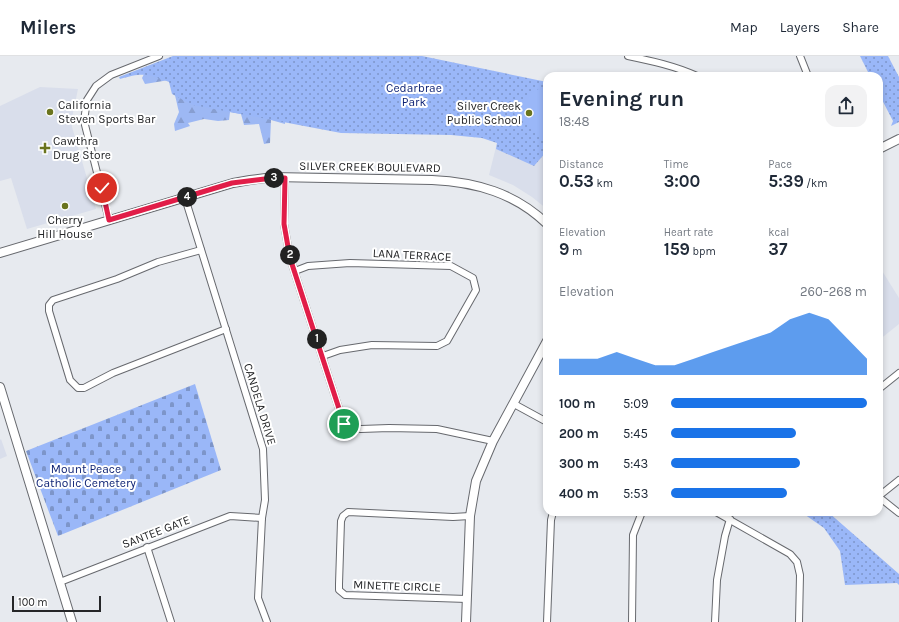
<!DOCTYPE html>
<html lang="en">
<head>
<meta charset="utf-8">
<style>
  body { margin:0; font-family:Karla,sans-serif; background:#f2f2f3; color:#1f2937; height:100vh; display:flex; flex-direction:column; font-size:15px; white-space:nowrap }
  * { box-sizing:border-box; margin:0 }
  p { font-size:13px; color:#747a83 }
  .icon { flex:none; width:22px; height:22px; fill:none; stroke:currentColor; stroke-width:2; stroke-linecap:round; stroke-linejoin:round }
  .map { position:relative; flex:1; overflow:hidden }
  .sheet { position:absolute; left:543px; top:16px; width:340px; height:444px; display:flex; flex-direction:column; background:#fff; border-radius:12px; box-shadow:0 2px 6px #0003 }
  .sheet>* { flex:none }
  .scale { position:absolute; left:12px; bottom:10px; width:89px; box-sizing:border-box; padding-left:4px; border:2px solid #252628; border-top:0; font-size:11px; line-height:14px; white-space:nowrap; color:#252628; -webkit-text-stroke:3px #fff; paint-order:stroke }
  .pin { position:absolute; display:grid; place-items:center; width:34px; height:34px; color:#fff; margin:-17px; border:2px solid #fff; border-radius:50%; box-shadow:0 1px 4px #0007 }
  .km { position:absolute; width:20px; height:20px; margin:-10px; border-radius:50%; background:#222; color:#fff; font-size:11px; line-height:20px; text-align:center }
  .round { display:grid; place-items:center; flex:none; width:42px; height:42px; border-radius:12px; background:#f2f2f3 }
  .head { display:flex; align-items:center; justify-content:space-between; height:68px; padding:0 16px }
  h1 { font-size:22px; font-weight:700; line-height:30px }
  .stats { display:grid; grid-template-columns:repeat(3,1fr); gap:6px; height:68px; padding:4px 16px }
  .stats div { display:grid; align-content:center }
  .stats b { font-size:17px; font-weight:700 }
  .stats small { font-size:11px; font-weight:400 }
  .stats p { font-size:11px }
  .chart { height:112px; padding:8px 16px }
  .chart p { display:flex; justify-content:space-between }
  .chart svg { width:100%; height:72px; margin-top:4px; fill:#1a73e8; opacity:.7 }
  ul { padding:0 16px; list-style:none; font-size:13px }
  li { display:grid; grid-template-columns:64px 48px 1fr; align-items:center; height:30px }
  li i { height:10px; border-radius:5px; background:#1a73e8 }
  header { display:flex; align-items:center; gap:24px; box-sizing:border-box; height:56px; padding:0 20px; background:#fff; border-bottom:1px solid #e0e1e3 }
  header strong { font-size:19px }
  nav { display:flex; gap:22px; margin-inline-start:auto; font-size:14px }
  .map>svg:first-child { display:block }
  .built { fill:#d9deeb }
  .forest { fill:url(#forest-firs) }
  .cemetery { fill:url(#cemetery-stones) }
  .park { fill:url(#park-dots) }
  .garden { fill:#9ab7f8 }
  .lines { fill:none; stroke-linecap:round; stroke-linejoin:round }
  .street-casing { stroke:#67696e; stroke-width:8 }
  .secondary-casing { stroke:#67696e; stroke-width:10 }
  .street { stroke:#fff; stroke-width:6 }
  .secondary { stroke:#fff; stroke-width:8 }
  .route-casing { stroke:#fff; stroke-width:8 }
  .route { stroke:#e11d48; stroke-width:5 }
  .poi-dot { fill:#6a741e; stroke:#fff; stroke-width:1.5 }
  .labels { text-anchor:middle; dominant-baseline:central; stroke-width:4; stroke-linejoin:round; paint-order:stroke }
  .park-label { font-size:12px; fill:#0a1f72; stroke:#fff }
  .poi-label { font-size:12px; fill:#252628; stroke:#fff; text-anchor:start }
  .street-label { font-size:12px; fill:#252628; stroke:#fff }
</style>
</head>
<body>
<header>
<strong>Milers</strong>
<nav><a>Map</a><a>Layers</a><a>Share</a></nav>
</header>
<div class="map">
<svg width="899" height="566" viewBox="0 0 899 566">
  <defs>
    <pattern id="forest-firs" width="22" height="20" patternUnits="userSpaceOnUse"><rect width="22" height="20" fill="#9db8f4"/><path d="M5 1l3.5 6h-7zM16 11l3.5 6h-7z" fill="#879ed1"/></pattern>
    <pattern id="cemetery-stones" width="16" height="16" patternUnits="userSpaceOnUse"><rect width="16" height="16" fill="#9ab7f8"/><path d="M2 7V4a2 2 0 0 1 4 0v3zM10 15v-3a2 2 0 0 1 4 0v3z" fill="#7d95c9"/></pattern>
    <pattern id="park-dots" width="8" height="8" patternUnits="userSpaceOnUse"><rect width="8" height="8" fill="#9ab7f8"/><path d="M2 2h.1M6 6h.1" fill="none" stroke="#7d95c9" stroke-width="1.8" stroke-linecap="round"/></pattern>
  </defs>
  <rect width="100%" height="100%" fill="#e7eaef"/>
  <g class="built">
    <polygon points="547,26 547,153 532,141 513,129 489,119 497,87"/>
    <polygon points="40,31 78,33 72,62 72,71 96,153 27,173 11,122 0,125 0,50"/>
    <polygon points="879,210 899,242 899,268 879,284"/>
    <polygon points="1,383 7,400 0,403 0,384"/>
  </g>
  <path class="forest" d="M 145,16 L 285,56 L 285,68 L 271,64 L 270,87 L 264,88 L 259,68 L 244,69 L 241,58 L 230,56 L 229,64 L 218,65 L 204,63 L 188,67 L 190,70 L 175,75 L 174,68 L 179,56 C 176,45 175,34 169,24 L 145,28 L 142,22 Z"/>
  <polygon class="cemetery" points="195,328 221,414 58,480 26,395"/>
  <g class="park">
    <path d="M 173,0 L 422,0 L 547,26 L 547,95 L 534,110 L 496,93 L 497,87 L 482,82 L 451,79 L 341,77 L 193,49 L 172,38 L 169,26 C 148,17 141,17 120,23 L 119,21 Z"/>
    <polygon points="860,0 888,0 899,21 899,66 891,70 893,65 879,38 879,20 870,20"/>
    <polygon points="801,456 828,456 899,518 899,529 897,527 845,529 840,495 824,472"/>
  </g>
  <polygon class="garden" points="541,32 547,33 547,84 514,58 529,37"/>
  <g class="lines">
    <g class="street-casing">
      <g id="street">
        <path d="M 628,0 C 652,5 675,10 697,20"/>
        <polyline points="800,0 808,20"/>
        <polyline points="285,122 284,168 290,202 344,368 352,372 361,373 389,372 437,373 493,385"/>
        <polyline points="185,142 263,393 265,444 262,462 258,542 267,566"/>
        <polyline points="109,164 84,65 87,44 96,30 111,19 159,0"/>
        <polyline points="201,194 158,206 117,223 53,244 49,249 49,255 70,324 78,332 84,332 113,317 226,273"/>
        <polyline points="295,215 308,210 350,207 451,210 473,222 476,234 447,285 437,290 372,289 340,294 323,300"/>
        <polyline points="879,333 899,317"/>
        <polyline points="514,348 547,366"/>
        <polyline points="879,440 899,424"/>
        <polyline points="879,441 899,457"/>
        <polyline points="716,456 790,498 797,506 800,519 799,566"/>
        <polyline points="147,491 171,566"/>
        <polyline points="60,526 230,460 262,462"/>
        <polyline points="467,543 345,539 339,534 339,528 341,465 343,460 348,456 453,461 470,460"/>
        <polyline points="547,566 551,464 553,456"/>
        <polyline points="632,566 633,479 642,456"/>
        <polyline points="715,566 717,524 725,480 730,463"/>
      </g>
    </g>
    <g class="secondary-casing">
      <g id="secondary">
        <polyline points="879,93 899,83"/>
        <path d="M 0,197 L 233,127 L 250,124 L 273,121 L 432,124 C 476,126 515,137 547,168"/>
        <polyline points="0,331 72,566"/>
        <polyline points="466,566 470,460 476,425 493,385 547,285"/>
      </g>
    </g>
    <use href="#street" class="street"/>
    <use href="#secondary" class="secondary"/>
  </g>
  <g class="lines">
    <g class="route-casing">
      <polyline id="route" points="102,132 109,164 232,127 273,122 285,122 284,168 290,202 344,368"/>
    </g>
    <use href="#route" class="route"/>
  </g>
  <g class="poi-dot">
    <circle cx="50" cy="56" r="4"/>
    <circle cx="529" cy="57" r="4"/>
    <path d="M43 86h4v4h4v4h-4v4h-4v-4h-4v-4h4z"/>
    <circle cx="65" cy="150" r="4"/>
  </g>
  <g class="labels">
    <g class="park-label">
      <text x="414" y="32">Cedarbrae<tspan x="414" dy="14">Park</tspan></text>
      <text x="86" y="413">Mount Peace<tspan x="86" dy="14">Catholic Cemetery</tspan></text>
    </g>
    <g class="poi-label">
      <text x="58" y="49">California<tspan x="58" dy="14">Steven Sports Bar</tspan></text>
      <text x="521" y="50" text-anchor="end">Silver Creek<tspan x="521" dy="14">Public School</tspan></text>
      <text x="53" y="85">Cawthra<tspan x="53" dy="14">Drug Store</tspan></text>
      <text x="65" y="164" text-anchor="middle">Cherry<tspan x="65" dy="14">Hill House</tspan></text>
    </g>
    <g class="street-label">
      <text transform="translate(370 111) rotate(1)">SILVER CREEK BOULEVARD</text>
      <text transform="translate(412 199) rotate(3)">LANA TERRACE</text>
      <text transform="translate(260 348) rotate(73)">CANDELA DRIVE</text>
      <text transform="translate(156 476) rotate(-21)">SANTEE GATE</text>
      <text transform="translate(397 530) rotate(2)">MINETTE CIRCLE</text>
    </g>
  </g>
</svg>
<div class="scale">100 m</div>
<div class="pin" style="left:344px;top:368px;background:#1e9e55"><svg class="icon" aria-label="arrive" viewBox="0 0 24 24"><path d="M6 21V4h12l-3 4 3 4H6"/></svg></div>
<div class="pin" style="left:102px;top:132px;background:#d93025"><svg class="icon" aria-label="check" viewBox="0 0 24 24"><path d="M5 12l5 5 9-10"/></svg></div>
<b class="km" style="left:317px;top:283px">1</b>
<b class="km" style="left:290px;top:199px">2</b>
<b class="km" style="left:274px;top:122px">3</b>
<b class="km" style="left:187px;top:141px">4</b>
<section class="sheet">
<div class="head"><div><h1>Evening run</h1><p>18:48</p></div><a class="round"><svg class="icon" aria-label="share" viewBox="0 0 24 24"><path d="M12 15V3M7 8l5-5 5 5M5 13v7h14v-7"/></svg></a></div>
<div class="stats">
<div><p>Distance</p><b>0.53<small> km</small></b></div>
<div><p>Time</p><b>3:00</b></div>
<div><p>Pace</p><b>5:39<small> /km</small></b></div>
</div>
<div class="stats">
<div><p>Elevation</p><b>9<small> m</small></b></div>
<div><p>Heart rate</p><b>159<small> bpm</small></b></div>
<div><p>kcal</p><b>37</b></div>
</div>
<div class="chart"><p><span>Elevation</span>260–268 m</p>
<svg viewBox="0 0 160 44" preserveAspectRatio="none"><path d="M0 44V34L10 34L20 34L30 30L40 34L50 38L60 38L70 34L80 30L90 26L100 22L110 18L120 10L130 6L140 10L150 22L160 34V44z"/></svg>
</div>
<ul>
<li><b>100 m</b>5:09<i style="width:100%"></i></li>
<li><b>200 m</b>5:45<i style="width:64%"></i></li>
<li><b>300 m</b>5:43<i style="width:66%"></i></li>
<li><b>400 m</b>5:53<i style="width:59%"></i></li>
</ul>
</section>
</div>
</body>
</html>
